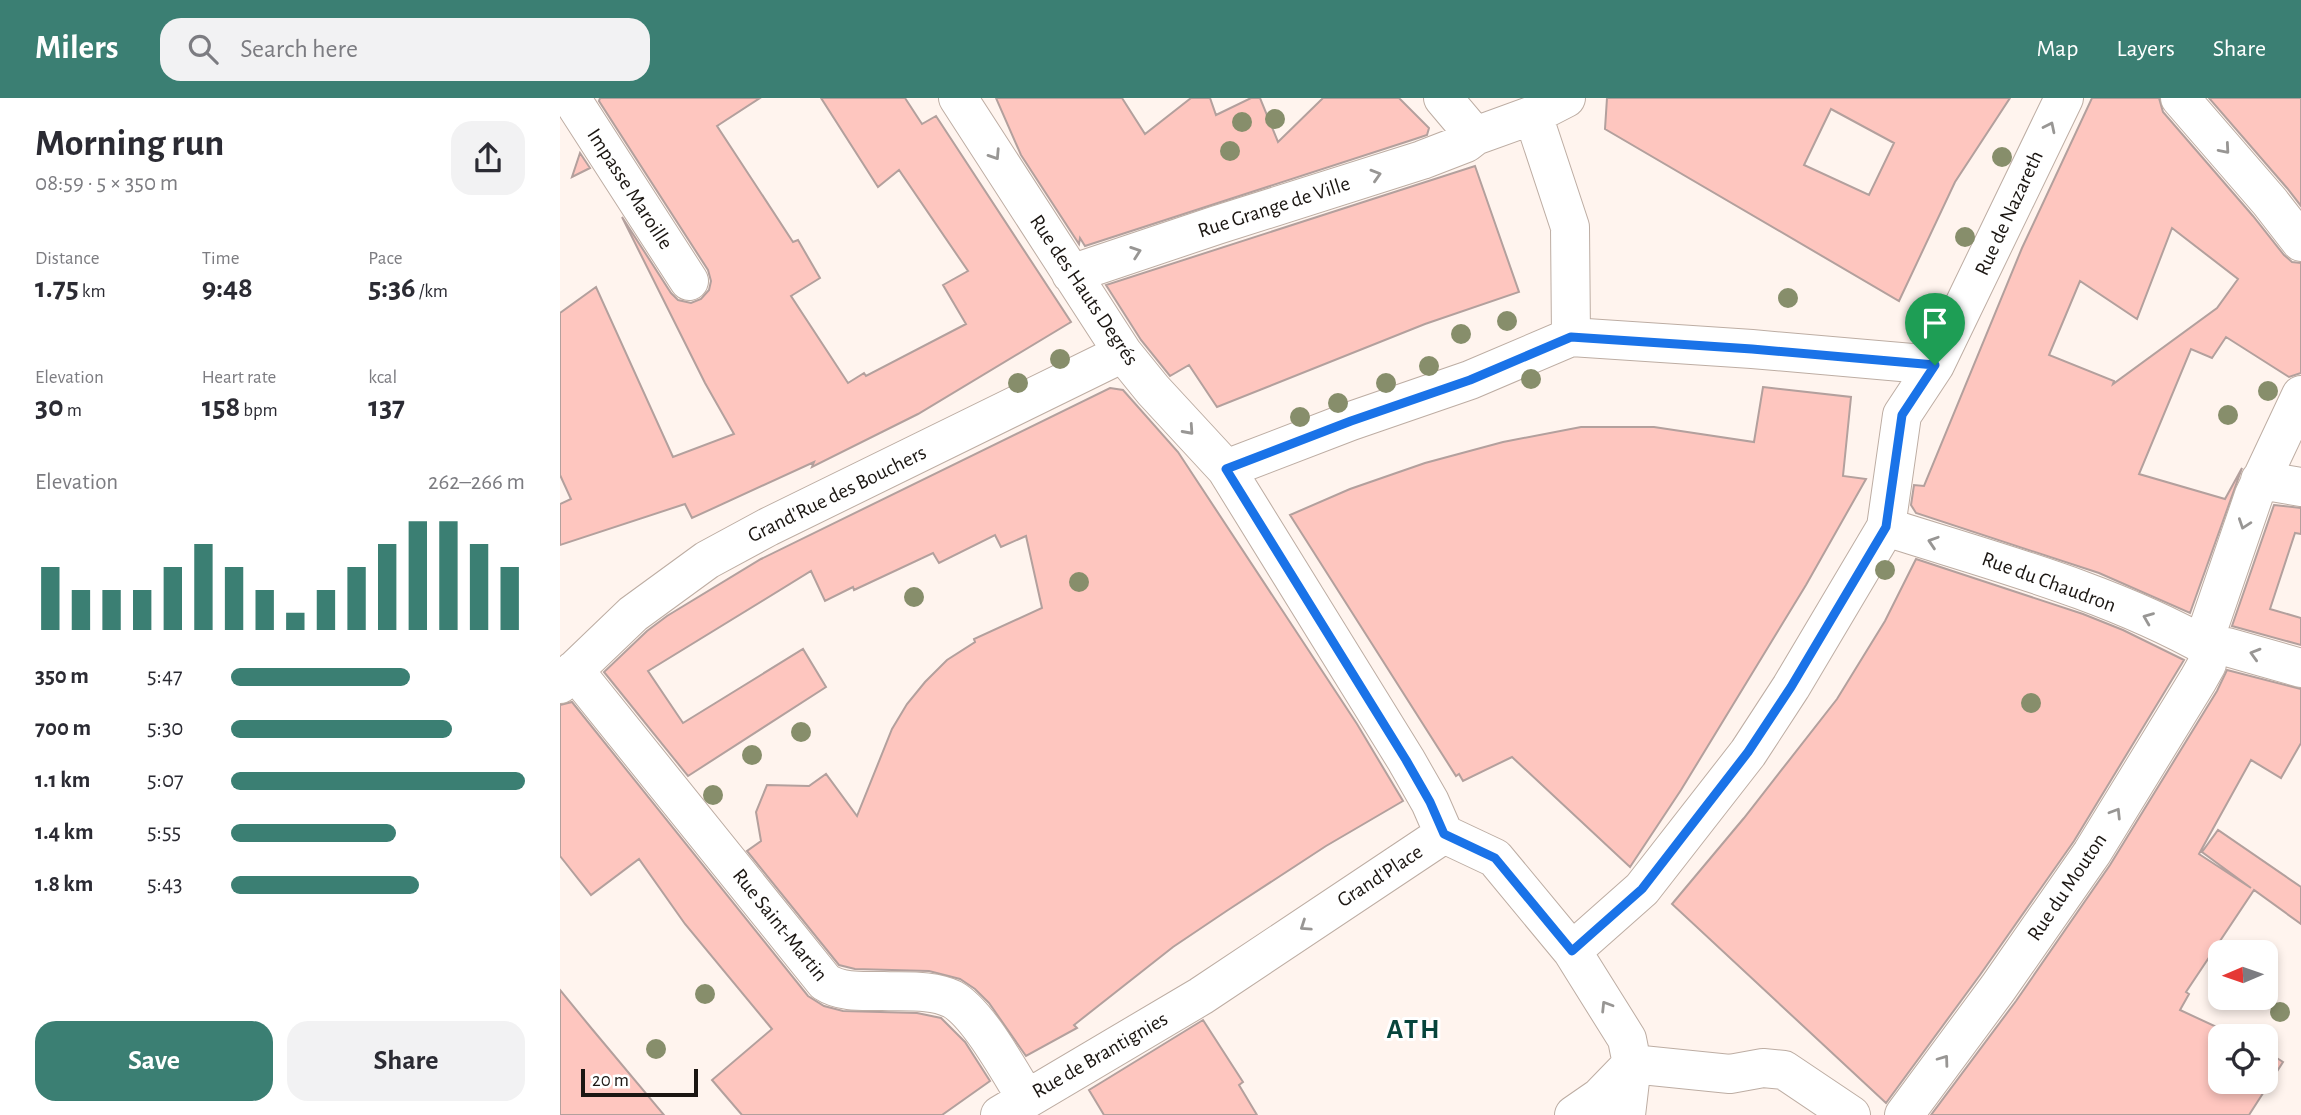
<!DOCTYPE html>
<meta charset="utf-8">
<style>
body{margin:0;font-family:"Alegreya Sans",sans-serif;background:#f2f2f3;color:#2b2b33;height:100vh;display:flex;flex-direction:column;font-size:26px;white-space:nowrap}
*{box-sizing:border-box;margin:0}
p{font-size:23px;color:#7c7c81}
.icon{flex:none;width:38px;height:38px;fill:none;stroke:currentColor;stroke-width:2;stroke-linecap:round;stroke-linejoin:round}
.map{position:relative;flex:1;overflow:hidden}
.side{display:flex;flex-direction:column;background:#fff;width:560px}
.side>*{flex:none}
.needle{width:46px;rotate:268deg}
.buttons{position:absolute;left:1648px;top:842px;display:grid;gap:14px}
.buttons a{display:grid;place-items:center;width:70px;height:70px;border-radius:14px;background:#fff;box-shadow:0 4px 10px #0003;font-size:35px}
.scale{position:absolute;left:21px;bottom:18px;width:117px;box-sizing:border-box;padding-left:7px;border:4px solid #1b1612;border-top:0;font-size:19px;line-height:24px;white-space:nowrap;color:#1b1612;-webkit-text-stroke:5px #fff;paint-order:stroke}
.pin{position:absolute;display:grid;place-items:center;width:60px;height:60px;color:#fff;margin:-72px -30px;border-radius:50% 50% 50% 0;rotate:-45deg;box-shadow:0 0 7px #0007}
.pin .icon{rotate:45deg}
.round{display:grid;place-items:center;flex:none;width:74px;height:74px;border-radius:21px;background:#f2f2f3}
.summary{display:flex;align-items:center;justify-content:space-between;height:119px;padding:0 35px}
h1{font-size:38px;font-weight:700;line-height:52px}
.stats{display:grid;grid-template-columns:repeat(3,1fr);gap:10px;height:119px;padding:7px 35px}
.stats div{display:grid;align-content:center}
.stats b{font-size:30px;font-weight:700}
.stats small{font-size:19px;font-weight:400}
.stats p{font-size:19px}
.chart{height:196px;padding:14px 35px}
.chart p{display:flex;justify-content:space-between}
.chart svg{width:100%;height:126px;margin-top:7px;stroke:#3b7f73;stroke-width:6}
.action{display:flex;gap:14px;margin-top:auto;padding:14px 35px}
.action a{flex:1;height:80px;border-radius:21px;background:#3b7f73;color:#fff;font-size:28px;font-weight:700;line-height:80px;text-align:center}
.action a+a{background:#f2f2f3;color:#2b2b33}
ul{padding:0 35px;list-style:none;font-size:23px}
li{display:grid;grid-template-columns:112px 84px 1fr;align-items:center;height:52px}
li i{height:18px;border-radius:9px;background:#3b7f73}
header{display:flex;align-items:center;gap:42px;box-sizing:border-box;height:98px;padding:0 35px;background:#3b7f73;color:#fff}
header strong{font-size:33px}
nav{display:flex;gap:38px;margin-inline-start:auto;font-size:24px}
.search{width:490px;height:63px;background:#f2f2f3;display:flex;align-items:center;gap:18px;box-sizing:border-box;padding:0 24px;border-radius:21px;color:#7c7c81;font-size:26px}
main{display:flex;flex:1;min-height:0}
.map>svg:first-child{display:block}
.building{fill:#fec6bf;stroke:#b3a09d;stroke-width:2;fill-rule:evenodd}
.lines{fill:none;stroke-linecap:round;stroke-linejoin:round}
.minor-casing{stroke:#bdada3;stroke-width:40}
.minor{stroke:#fff;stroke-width:38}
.tree{fill:#878e6b}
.oneway{stroke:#989694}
.route-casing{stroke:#fff;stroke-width:14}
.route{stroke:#1a73e8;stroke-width:9}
.labels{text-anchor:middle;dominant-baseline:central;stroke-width:6;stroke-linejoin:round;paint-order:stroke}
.street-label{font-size:21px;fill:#1b1612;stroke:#fff}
.district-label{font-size:28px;font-weight:bold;letter-spacing:2px;fill:#06443b;stroke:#fff}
</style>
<header>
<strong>Milers</strong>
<div class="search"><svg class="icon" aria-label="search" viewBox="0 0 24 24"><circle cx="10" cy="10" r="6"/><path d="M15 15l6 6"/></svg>Search here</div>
<nav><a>Map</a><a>Layers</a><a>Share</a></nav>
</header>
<main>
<section class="side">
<div class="summary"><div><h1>Morning run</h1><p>08:59 · 5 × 350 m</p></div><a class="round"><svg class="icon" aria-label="share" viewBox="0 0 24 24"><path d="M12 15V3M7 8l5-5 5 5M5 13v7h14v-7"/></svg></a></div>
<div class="stats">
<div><p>Distance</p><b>1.75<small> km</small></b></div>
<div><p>Time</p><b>9:48</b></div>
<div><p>Pace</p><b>5:36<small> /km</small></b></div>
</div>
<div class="stats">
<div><p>Elevation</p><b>30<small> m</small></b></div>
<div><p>Heart rate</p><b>158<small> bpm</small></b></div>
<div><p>kcal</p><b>137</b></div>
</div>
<div class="chart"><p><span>Elevation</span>262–266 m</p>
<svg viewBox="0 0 160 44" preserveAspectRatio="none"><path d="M5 44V22M15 44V30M25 44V30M35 44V30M45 44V22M55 44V14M65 44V22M75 44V30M85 44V38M95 44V30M105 44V22M115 44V14M125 44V6M135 44V6M145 44V14M155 44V22"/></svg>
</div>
<ul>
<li><b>350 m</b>5:47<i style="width:61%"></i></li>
<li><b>700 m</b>5:30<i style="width:75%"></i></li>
<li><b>1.1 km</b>5:07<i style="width:100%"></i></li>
<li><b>1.4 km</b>5:55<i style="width:56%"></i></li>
<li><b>1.8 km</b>5:43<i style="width:64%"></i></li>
</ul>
<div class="action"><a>Save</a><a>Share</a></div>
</section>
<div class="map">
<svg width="1741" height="1017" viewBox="0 0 1741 1017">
<rect width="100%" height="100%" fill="#fff4ee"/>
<!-- building -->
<path class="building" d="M40,0H200L157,28L233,144L238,142L260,180L231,198L288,285L304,275L306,278L406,226L383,187L408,173L339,72L318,89L261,0H345L362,26L376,18L511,224L358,316L252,369L254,364L132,420L125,406L0,447V406L11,401L0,377V215L36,189L113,359L174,336L145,285L62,119L111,195L118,202L131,205L141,201L149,192L151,183L148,172L39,3Z
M436,0H562L585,36L631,0H650L656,17L691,0H700L718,44L763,0H839L869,30L867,37L855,41L525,148L520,140L519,146L461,57Z
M1047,0H1450L1395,84L1339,203L1045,31ZM1271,11L1334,45L1309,97L1244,67Z
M1532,0H1599L1603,14L1693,118L1724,157L1732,164L1741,165V275L1729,279L1666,239L1652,260L1631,251L1579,376L1665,401L1682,370L1630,515L1539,475L1356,415L1351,407L1354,387L1364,388L1462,150ZM1612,130L1678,181L1657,210L1553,286L1554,283L1489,257L1520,183L1577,221Z
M1649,0H1741V108L1727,90Z
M20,55L30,70L12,79Z
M915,68L959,194L865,226L657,309L629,267L610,278L581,242L546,187Z
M1203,289L1291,299L1283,378L1306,381L1246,487L1121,692L1070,769L952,659L903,683L899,676L896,678L730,417L790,391L865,365L943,344L1021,329H1094L1194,344Z
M550,290L563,292L618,354L797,626L843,703L766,748L668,812L613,849L514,927L517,930L466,958L429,905L415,891L400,881L369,873L295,871L279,867L187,753L201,743L196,714L207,687L249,688L266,676L297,718L332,631L347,606L365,584L387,562L415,544L414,541L482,510L466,438L441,449L435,437L379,465L373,455L294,492L293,489L265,503L251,473L88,573L123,625L243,551L266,589L128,678L44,574L87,533L107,518L201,461Z
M1714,407L1741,410V436L1735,435L1710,511L1741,520V547L1672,528Z
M1356,461L1523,516L1563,532L1624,562L1514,743L1420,877L1326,1005L1112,806L1184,720L1277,601L1325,523Z
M1667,572L1741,591V645L1721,680L1691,662L1639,756L1691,790L1642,754L1658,732L1741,789V826L1694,792L1626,894L1629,896L1620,912L1676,938H1661V984H1706V953L1723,964L1689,1017H1371L1456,903L1550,767L1657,593Z
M12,604L248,898L264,908L283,913L357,915L381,920L405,944L430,983L382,1017H182L152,982L212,931L125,826L79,761L31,797L0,758V607Z
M0,892L32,931L104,1017H0Z
M643,922L683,984L679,987L697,1017H544L529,992Z"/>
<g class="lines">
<!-- minor casing -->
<g class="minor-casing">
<path id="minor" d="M11,0L129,183
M398,0L563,255L593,292L666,371L846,662L870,704L884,736
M883,0L915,38
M1620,0L1710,104L1741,144
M973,17L1010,129L1011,239
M511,176L657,127L862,62L906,45L915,38L973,17L1006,0
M666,371L791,323L910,282L1011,239L1192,251L1375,267
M1700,382L1741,389
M1326,429C1435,464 1548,493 1649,550
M1649,550L1667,549L1741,570
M14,572L265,884C282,895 303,893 323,893C344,894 372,891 392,901C418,915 449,973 466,1000
M0,586L73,516L147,462L208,429L563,255
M884,736L935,760L1012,853L1067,941L1072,966L1066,1017
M1012,853L1082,791L1188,655L1231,589L1326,429L1342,317L1375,267L1504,0
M1072,966L1170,976L1203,970L1224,972L1291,1017
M440,1017L641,898L884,736
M1014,1017L1040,999L1072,966
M1344,1017L1438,890L1532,755L1638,582L1647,566L1648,531L1694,397L1741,297"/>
</g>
<!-- minor -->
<use href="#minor" class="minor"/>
</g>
<!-- trees -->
<g class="tree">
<circle cx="715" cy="21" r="10"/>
<circle cx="682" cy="24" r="10"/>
<circle cx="670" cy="53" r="10"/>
<circle cx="1442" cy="59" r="10"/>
<circle cx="1405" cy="139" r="10"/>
<circle cx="1228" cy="200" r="10"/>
<circle cx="1366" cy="210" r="10"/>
<circle cx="947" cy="223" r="10"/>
<circle cx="901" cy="236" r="10"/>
<circle cx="500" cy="261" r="10"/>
<circle cx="869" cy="268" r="10"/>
<circle cx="971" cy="281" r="10"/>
<circle cx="458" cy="285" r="10"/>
<circle cx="826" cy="285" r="10"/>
<circle cx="1708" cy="293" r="10"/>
<circle cx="778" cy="305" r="10"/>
<circle cx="1668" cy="317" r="10"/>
<circle cx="740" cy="319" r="10"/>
<circle cx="1325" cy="472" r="10"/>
<circle cx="519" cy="484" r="10"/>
<circle cx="354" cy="499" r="10"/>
<circle cx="1471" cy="605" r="10"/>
<circle cx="241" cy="634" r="10"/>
<circle cx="192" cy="657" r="10"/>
<circle cx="153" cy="697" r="10"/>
<circle cx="145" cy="896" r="10"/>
<circle cx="1720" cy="914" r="10"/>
<circle cx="96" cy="951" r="10"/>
</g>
<!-- one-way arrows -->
<defs><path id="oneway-chevron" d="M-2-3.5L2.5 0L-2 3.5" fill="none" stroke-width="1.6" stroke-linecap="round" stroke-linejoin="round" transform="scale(1.75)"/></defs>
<g class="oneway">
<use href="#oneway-chevron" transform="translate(1490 29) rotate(-64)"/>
<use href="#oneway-chevron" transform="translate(1665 51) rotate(49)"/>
<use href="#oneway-chevron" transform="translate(435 57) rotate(57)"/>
<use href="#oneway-chevron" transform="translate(816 77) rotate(-17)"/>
<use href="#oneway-chevron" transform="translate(576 154) rotate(-19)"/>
<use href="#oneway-chevron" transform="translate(629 332) rotate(48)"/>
<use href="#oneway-chevron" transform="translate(1684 426) rotate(109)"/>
<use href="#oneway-chevron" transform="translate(1373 444) rotate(-162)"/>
<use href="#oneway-chevron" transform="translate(1588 520) rotate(-158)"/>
<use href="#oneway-chevron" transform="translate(1695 556) rotate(-164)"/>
<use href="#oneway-chevron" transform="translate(1556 715) rotate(-58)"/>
<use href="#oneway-chevron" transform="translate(745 828) rotate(146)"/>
<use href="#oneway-chevron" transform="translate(1046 908) rotate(-122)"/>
<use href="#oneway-chevron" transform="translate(1384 962) rotate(-54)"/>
</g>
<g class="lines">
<!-- route casing -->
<g class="route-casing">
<path id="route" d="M1011,239L1192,251L1375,267L1342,317L1326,429L1231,589L1188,654L1082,791L1012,853L935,760L884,736L870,704L846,662L666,371L791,323L910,282Z"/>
</g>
<!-- route -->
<use href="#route" class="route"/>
</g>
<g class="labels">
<!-- street labels -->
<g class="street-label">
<text transform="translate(70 91) rotate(57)">Impasse Maroille</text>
<text transform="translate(714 109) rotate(-18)">Rue Grange de Ville</text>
<text transform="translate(1449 115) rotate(-65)">Rue de Nazareth</text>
<text transform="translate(524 192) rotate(56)">Rue des Hauts Degrés</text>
<text transform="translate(277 396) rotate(-26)">Grand'Rue des Bouchers</text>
<text transform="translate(1489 484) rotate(20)">Rue du Chaudron</text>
<text transform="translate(820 778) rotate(-33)">Grand'Place</text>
<text transform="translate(1507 789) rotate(-56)">Rue du Mouton</text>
<text transform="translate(220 827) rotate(51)">Rue Saint-Martin</text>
<text transform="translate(540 957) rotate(-30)">Rue de Brantignies</text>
</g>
<!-- district labels -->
<g class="district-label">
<text x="854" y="932">ATH</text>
</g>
</g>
</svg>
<div class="buttons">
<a><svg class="needle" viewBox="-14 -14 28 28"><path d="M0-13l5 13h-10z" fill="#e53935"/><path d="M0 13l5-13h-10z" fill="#7c7c81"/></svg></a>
<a><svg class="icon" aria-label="locate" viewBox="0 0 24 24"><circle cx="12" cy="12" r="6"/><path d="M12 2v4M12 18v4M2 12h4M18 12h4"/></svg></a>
</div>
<div class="scale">20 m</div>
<div class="pin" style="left:1375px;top:267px;background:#1e9e55"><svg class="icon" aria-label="arrive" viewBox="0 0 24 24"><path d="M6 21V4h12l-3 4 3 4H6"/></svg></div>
</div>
</main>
